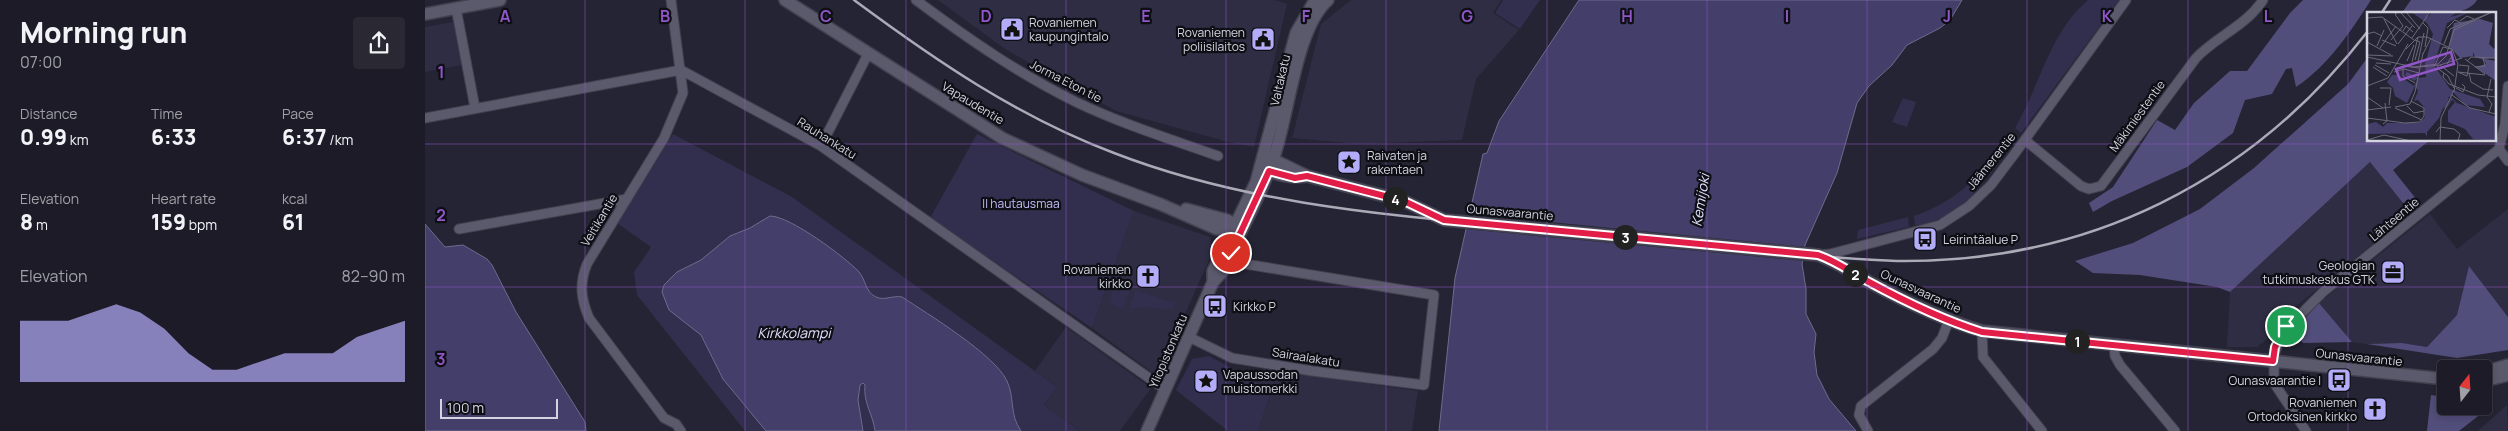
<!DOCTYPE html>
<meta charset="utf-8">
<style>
body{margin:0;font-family:Manrope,sans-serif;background:#292833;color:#f1f3f6;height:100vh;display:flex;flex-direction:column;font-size:19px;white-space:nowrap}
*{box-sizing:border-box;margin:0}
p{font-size:16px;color:#a0a1a7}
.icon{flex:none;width:28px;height:28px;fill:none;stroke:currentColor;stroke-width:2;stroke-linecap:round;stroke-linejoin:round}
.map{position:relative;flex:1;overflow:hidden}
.side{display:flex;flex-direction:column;background:#1c1b27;width:425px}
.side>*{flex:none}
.needle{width:32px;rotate:17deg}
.fabs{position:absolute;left:2012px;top:360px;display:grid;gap:10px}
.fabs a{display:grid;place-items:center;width:55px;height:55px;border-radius:5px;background:#1c1b27;box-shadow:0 2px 8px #0003,0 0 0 1px #3a3944;font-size:25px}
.scale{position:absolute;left:15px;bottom:12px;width:118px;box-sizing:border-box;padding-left:5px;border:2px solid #d4d4e0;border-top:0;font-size:14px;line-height:18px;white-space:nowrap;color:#d4d4e0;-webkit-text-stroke:4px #0e0e15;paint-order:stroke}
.pin{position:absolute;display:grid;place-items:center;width:42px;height:42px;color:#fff;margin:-21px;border:2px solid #fff;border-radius:50%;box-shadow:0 1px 5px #0007}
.km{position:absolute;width:25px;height:25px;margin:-12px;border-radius:50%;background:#222;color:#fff;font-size:14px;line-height:25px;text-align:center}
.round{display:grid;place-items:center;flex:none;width:52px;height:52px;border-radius:5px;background:#292833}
.summary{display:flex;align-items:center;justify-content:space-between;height:85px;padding:0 20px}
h1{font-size:28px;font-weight:800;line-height:38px}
.figures{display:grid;grid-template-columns:repeat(3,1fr);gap:8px;height:85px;padding:5px 20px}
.figures div{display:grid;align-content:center}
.figures b{font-size:21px;font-weight:800}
.figures small{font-size:14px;font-weight:400}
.figures p{font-size:14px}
.chart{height:140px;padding:10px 20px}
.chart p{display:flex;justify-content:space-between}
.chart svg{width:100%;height:90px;margin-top:5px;fill:#b3adf9;opacity:.7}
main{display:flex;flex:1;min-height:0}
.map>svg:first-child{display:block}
.built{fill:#2e2d43}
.green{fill:#312f4d}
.forest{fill:#524e7b}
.water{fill:#433e6a;stroke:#6e6b8d}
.pier{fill:#252434}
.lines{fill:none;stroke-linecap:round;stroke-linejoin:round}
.minor-casing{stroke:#41414f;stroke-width:11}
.tertiary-casing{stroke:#41414f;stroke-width:14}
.minor{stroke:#5b5a6d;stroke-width:9}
.tertiary{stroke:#5b5a6d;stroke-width:11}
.rail{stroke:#abaab7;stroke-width:2.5}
.route-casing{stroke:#fff;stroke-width:10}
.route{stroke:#e11d48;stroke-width:6}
.grid{fill:none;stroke:#9156c7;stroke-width:1;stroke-opacity:0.55}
.labels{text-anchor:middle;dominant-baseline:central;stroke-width:4.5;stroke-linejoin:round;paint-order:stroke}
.poi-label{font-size:12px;fill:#d4d4e0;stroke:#0e0e15;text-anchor:start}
.street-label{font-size:12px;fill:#d4d4e0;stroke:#0e0e15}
.park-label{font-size:12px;fill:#c1bdf9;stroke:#0e0e15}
.water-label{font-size:14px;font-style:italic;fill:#e2e1ff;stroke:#0e0e15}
.inset-road{fill:none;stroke:#6b6a79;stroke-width:1}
.view{fill:#9156c7;fill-opacity:0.15;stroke:#9156c7;stroke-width:2.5}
.inset-edge{fill:none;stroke:#d4d4e0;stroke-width:2.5}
.grid-label{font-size:16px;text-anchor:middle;font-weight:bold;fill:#9156c7;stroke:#0e0e15;stroke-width:4.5;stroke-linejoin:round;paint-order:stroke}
</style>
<main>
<section class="side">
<div class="summary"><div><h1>Morning run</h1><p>07:00</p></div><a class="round"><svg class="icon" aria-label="share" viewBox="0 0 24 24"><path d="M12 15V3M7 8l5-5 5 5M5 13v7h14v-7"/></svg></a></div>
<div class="figures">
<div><p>Distance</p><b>0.99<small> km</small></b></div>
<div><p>Time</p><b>6:33</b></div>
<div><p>Pace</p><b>6:37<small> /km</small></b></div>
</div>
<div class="figures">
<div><p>Elevation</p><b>8<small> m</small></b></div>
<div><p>Heart rate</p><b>159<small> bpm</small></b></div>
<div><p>kcal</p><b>61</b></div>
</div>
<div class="chart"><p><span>Elevation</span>82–90 m</p>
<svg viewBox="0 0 160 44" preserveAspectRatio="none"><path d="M0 44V14L10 14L20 14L30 10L40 6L50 10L60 18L70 30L80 38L90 38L100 34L110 30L120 30L130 30L140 22L150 18L160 14V44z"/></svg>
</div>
</section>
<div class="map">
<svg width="2083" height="431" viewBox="0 0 2083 431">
<rect width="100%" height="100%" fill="#252434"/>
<!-- built -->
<path class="built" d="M513,0H850L862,4L829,147L807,143L691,111L580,49Z
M926,0H1076L1068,13L1094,30L1051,79L1037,140L934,144L867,138L896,24Z
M28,22L37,65L0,72V27Z
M1945,162L1986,213L1854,320L1842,339L1832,347H1802L1805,292Z
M2083,209V317L2044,266L2032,315L2002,347L1977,343L1942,344L1927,342L1894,303L2005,214L2032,249Z
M709,211L785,237L788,251L735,370L728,373L667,328Z
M641,327L726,388L695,431H655L619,405L632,387L610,371Z
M839,369L993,391L987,431H833L846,393L834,383Z
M2082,405L2083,431H2053Z"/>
<!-- green -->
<path class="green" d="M1078,0H1115L1095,29L1070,13Z
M1663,0H1694L1596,133L1590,128C1615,86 1624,33 1663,0Z
M1478,98L1491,102L1482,127L1467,122Z
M248,134L367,197L632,387L619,405L655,431H320L212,295L209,272L226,247L192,223Z
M552,134L709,211L667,328L505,218Z
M1567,161L1570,165L1566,174H1558L1545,188L1549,191C1545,208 1506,225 1490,225L1489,216C1522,205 1543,187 1567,161Z
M1483,217L1484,227L1432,239L1433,230Z
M688,285L705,289L699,309L688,305L685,301Z
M710,290L748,303L751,301L748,310L721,307L704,309Z
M784,356L834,383L846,393L833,431H803L751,390L767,359Z"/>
<!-- forest -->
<path class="forest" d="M1878,0H1946C1926,31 1903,66 1871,87L1867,68L1861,69L1847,94L1820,100L1808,133L1762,167L1687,201L1668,212L1664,203L1688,187L1732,120L1750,130L1769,103L1805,71H1822L1865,13Z
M1986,0H2052C2041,19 1996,14 1976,14Z
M1943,57V140H2005L1968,170L1996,205L1986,213L1945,162L1805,292L1792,287L1715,275L1668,273L1650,261L1708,243L1775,209L1829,168L1923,84Z
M2044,266L2083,317V350L2032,358L1942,344L1977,343L2002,347L2032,315Z
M1894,303L1927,342L1878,343L1868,331Z
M2006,395L2021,397V406H2059V401L2065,402L2066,406L2034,431H2002Z"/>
<!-- water -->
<path class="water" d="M1154,0H1537L1525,20L1515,28L1482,45L1467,65L1444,86L1432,103L1412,173L1380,245L1377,264L1381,289V314L1391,334L1389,352L1392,375L1404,399L1431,431H1014L1030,278L1058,154L1062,153L1074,121Z
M345,216C365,216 420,257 434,272C441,280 440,292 451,297C460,301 468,295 477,297C503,314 570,355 582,381C590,398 584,414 596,431H450C448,414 438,403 440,385L438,383L435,385L433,400L438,431H341L298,379L276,335L244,310L237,292L239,285L252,272L276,260L305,236L325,228Z
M0,224L20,247L38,245L62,259L67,265L91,312L160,422L161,431H0Z"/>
<!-- pier -->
<path class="pier" d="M1042,214L1382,247L1380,261L1039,229Z"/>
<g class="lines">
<!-- minor casing -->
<g class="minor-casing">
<path id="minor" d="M246,0L258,93L239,138L162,264C154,284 156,299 164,318L239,418L251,424L256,431
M491,0C542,38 594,74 651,102C697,124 745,139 793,156
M31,8L50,108
M0,118L256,70L396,146L741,390
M1600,140L1656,186L1664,189L1676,186L1771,58C1792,36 1821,26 1838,0
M396,146L443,54
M2074,149L2083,161
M34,229L202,199
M1393,255L1405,254L1515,225L1544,206L1566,185L1591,152L1701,0
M1557,331L1558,357L1617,431
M764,337L807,358L887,371L999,385L1009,295L802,261
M1689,345L1690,356L1695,365L1750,431
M1443,431L1434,415L1436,406L1508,349L1517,338L1524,320
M1881,431L1849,383V355L1857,333L1898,292L2074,149L2080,124L2083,86"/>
</g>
<!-- tertiary casing -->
<g class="tertiary-casing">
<path id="tertiary" d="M360,0L577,138L657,175L735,204L792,229H817
M0,14L75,0
M837,162L849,160L882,176L979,201L1019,220L1393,255C1411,261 1427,273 1444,282C1479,301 1518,320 1557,331L2021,379
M840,165C848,177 868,178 882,176
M761,209L802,220L816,229
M788,282L798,271C813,233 835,199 848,160C864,117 870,29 903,0
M2059,372L2083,365
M2059,381L2083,375
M722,431L788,282V271L831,182L871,33L890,0"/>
</g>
<!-- minor -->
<use href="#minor" class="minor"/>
<!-- tertiary -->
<use href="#tertiary" class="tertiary"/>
<!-- rail -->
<path class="rail" d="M429,0C510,60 593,117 689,153C831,208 981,216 1132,231C1245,241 1358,256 1472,261C1663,263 1826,182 1943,31
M1956,14L1965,0"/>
</g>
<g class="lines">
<!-- route casing -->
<g class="route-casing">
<path id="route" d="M806,253L844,171L870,178L882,176L979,201L1019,220L1393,255C1411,261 1427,273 1444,282C1479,301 1518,320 1557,332L1848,361L1850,347L1861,326"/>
</g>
<!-- route -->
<use href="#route" class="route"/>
</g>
<!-- grid -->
<path class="grid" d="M160,0V431M320,0V431M481,0V431M641,0V431M801,0V431M961,0V431M1122,0V431M1282,0V431M1442,0V431M1602,0V431M1763,0V431M1923,0V431M0,144H2083M0,287H2083"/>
<!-- icons -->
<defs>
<g id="civic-square" transform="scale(1.25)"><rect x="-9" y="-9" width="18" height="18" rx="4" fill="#b3adf9" stroke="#0e0e15"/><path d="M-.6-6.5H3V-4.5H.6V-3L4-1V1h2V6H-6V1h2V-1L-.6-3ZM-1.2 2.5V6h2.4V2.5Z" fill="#111"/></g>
<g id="sight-square" transform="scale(1.25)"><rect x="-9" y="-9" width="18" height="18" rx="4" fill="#b3adf9" stroke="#0e0e15"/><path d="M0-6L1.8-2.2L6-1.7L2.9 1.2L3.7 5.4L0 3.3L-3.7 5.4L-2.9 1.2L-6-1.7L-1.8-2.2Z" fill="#111"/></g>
<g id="bus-square" transform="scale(1.25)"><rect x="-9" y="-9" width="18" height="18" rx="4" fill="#b3adf9" stroke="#0e0e15"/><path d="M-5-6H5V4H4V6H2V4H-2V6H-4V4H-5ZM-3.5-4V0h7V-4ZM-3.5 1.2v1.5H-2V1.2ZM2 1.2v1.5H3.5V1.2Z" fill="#111"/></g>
<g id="office-square" transform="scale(1.25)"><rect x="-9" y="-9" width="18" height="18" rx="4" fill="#b3adf9" stroke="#0e0e15"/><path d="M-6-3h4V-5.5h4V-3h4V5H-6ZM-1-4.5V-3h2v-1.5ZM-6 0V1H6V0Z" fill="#111"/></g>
<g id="church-square" transform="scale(1.25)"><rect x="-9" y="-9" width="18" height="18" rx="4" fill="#b3adf9" stroke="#0e0e15"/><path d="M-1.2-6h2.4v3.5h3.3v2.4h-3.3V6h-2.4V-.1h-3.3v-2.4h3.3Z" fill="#111"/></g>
</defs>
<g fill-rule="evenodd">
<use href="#civic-square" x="587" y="29"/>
<use href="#civic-square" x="838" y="39"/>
<use href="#sight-square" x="924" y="162"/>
<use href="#bus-square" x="1500" y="239"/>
<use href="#office-square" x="1968" y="272"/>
<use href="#church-square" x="723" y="276"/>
<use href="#bus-square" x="790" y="306"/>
<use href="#bus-square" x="1914" y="380"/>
<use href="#sight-square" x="781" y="381"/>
<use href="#church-square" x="1950" y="409"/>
</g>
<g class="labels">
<!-- poi labels -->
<g class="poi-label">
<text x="604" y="22">Rovaniemen<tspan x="604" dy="14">kaupungintalo</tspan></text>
<text x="820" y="32" text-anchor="end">Rovaniemen<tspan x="820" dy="14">poliisilaitos</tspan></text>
<text x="942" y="155">Raivaten ja<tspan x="942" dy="14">rakentaen</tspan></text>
<text x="1518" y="239">Leirintäalue P</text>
<text x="1950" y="265" text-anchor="end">Geologian<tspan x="1950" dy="14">tutkimuskeskus GTK</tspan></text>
<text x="706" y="269" text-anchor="end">Rovaniemen<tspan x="706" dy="14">kirkko</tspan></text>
<text x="808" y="306">Kirkko P</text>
<text x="798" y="374">Vapaussodan<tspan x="798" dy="14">muistomerkki</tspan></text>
<text x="1896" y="380" text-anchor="end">Ounasvaarantie I</text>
<text x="1932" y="402" text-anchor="end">Rovaniemen<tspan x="1932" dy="14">Ortodoksinen kirkko</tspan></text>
</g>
<!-- street labels -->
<g class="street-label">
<text transform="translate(855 80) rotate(-77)">Valtakatu</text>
<text transform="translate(641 81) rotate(27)">Jorma Eton tie</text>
<text transform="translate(548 103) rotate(31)">Vapaudentie</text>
<text transform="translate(1712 116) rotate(-54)">Mäkimiestentie</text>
<text transform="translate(402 138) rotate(32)">Rauhankatu</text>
<text transform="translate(1566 161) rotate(-51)">Jäämerentie</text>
<text transform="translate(1085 212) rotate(5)">Ounasvaarantie</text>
<text transform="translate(1969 219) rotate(-40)">Lähteentie</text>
<text transform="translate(174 220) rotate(-59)">Veitikantie</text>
<text transform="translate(1496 291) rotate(25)">Ounasvaarantie</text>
<text transform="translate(743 351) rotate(-67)">Yliopistonkatu</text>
<text transform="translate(881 357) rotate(9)">Sairaalakatu</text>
<text transform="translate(1934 357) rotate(6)">Ounasvaarantie</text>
</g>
<!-- park labels -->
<g class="park-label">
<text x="596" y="203">II hautausmaa</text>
</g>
<!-- water labels -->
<g class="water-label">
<text transform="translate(1275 200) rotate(-81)">Kemijoki</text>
<text x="369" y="332">Kirkkolampi</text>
</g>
</g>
<!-- overview -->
<g transform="translate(1942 12)">
<rect width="129" height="129" fill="#252434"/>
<path d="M113,7L126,11L122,32L127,37L129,34V46L118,47L129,49V69L109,55L119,52L117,48L108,45L106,40V44L93,46L82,34L87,11Z" fill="#524e7b"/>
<path d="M44,0H61V5L65,0H91L83,5L102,0L80,11L67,53L83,77L113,87L118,95L98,93L86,80L84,85L90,91L129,105V129L106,127L98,117L81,110V99L88,90L85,88L77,100L84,86L82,84L80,94L76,97L79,89L72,106L60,120V125L58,121L0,122V112L9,110L16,115L20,111H53L58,105L57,95L51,88L47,89L51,79L48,74L40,91L28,84L26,76L20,70L25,63H31L47,74L51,66L47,69L38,63L40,60L51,66L59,65L58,52L66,22L60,11Z" fill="#433e6a"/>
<path class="inset-road" d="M33,0L48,16M39,0L53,17M15,5L47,28M0,6L15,5M17,7L30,32M93,9L100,4L107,7M56,11L61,16L58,35M80,16L88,8L94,11M36,19L39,14L46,20M0,22L7,20L15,24M45,26L63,0M15,28L29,34M24,28L36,14L28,2L31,0M0,30L24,43M31,32L45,14M77,32L83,17L123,1M10,34L17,18M76,35L84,37L85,44L80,52M13,36L29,14M39,37L51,25H60L85,37L91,52L87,80M56,42L64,26M0,43L26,44M0,45L47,55L71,52L79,44L87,18L125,0M98,47L118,62M48,48L53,30L48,28M40,49L47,33M100,49L104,45L129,46M45,50L51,25M51,50L57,21M9,51L24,52M8,53L22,61M68,53L76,35M72,53L70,56L81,64L87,76M73,53L87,64M6,55L20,64M36,55V64L48,71M52,55L73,53L95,46M108,55L118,54L116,46M28,58L36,54L52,56M27,60L37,57L52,61M91,60L100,64L102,54L92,53M91,60L118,63M77,61L76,65L82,72L111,83L129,85M102,61L104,70L116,77L126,78M0,74L21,66L41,32M13,76H24L22,93M89,76L96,80L98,75L95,72M85,83L103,96L129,102M0,85L16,96M40,94L47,101L57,99M28,95L43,92L48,80L56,41M28,96L55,108M0,98L24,95M122,100L125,92L120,85L124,67M0,106L38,111L53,110L57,104V96L44,89M16,112L20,109L18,91M69,120L73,115L87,117L93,122L91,129M0,128L17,123L44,129M73,129L74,106L87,78"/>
<path class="view" d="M84,40L87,52L33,68L29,57Z"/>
<rect width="129" height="129" class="inset-edge"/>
</g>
<g class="grid-label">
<text x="80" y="22">A</text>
<text x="240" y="22">B</text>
<text x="401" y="22">C</text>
<text x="561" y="22">D</text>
<text x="721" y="22">E</text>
<text x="881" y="22">F</text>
<text x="1042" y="22">G</text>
<text x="1202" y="22">H</text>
<text x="1362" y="22">I</text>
<text x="1522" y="22">J</text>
<text x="1682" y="22">K</text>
<text x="1843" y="22">L</text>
<text x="16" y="78">1</text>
<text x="16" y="221">2</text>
<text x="16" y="365">3</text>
</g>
</svg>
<div class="fabs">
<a><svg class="needle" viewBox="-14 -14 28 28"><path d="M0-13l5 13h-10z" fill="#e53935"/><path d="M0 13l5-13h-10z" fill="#a0a1a7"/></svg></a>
</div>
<div class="scale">100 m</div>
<div class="pin" style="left:1861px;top:326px;background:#1e9e55"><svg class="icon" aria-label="arrive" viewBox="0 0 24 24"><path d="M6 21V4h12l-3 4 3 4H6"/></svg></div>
<div class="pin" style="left:806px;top:253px;background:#d93025"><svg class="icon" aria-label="check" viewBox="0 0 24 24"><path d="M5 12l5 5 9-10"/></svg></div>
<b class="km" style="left:1652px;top:341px">1</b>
<b class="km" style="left:1430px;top:274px">2</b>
<b class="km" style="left:1200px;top:237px">3</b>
<b class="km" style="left:970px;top:199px">4</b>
</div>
</main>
